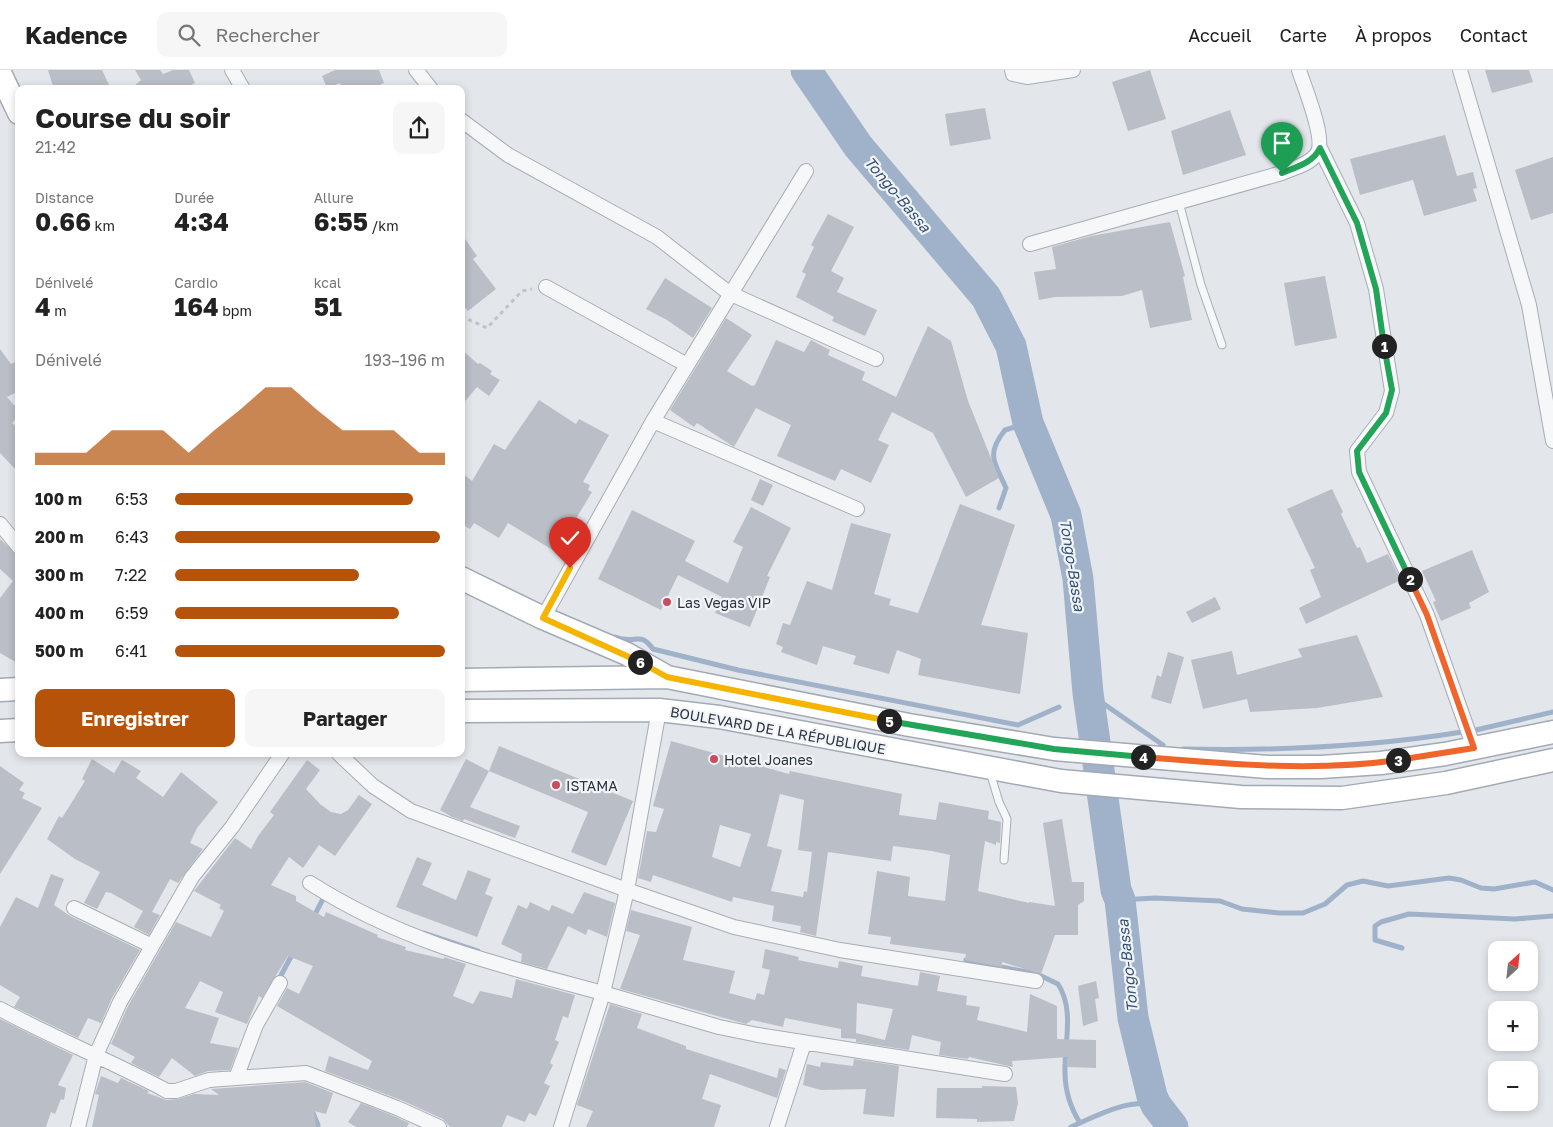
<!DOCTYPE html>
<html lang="fr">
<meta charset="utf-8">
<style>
body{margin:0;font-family:"Golos Text",sans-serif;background:#f6f6f6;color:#222;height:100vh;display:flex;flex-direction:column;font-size:19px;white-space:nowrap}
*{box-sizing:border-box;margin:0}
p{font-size:16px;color:#767676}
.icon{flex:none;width:28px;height:28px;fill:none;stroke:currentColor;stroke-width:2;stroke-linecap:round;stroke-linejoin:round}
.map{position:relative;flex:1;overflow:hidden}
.side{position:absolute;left:15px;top:15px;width:450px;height:672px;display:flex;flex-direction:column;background:#fff;border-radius:10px;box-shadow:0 2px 8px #0003}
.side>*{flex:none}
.needle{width:32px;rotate:27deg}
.tools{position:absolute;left:1488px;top:871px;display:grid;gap:10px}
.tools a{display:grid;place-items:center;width:50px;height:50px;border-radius:10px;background:#fff;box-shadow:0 2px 8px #0003;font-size:25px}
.pin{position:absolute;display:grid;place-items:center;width:42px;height:42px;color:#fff;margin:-51px -21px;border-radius:50% 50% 50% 0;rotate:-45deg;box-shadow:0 0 5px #0007}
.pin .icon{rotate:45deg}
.km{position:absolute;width:25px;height:25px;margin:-12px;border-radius:50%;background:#222;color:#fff;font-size:14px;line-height:25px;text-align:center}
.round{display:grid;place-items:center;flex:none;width:52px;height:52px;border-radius:10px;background:#f6f6f6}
.overview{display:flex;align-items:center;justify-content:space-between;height:85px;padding:0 20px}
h1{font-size:28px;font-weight:700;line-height:38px}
.stats{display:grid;grid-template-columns:repeat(3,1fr);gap:8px;height:85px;padding:5px 20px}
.stats div{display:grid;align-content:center}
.stats b{font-size:25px;font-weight:700}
.stats small{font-size:14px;font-weight:400}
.stats p{font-size:14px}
.chart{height:140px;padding:10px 20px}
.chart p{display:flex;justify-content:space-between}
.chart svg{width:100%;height:90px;margin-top:5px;fill:#b45309;opacity:.7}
.button{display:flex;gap:10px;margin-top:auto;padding:10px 20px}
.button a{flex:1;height:58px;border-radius:10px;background:#b45309;color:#fff;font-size:20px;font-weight:700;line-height:58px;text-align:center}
.button a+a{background:#f6f6f6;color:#222}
ul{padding:0 20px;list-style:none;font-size:16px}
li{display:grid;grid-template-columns:80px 60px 1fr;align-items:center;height:38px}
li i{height:12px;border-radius:6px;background:#b45309}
header{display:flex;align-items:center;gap:30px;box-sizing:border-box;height:70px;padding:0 25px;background:#fff;border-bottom:1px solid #e0e0e0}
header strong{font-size:24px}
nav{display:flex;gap:28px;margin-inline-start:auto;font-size:18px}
.search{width:350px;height:45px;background:#f6f6f6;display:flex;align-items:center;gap:12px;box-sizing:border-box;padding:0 18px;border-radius:10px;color:#767676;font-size:19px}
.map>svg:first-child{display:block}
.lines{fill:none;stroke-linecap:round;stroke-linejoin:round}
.stream{stroke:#9fb2c9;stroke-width:5}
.river{stroke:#9fb2c9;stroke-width:31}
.building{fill:#babfc7;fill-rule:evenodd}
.lane-casing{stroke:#a8adb5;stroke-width:9}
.street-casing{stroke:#a8adb5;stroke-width:16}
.primary-casing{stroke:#a2aab6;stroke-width:25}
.path{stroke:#c0c4c9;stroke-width:3;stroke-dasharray:4 4;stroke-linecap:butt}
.lane{stroke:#f5f7f9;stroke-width:7}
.street{stroke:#f5f7f9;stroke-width:14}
.primary{stroke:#fff;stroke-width:22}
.split-1-casing{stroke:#fff;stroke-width:10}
.split-2-casing{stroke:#fff;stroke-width:10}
.split-3-casing{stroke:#fff;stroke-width:10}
.split-4-casing{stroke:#fff;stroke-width:10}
.split-5-casing{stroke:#fff;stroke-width:10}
.split-6-casing{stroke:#fff;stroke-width:10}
.split-7-casing{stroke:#fff;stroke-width:10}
.split-1{stroke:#22a559;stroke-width:6}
.split-2{stroke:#22a559;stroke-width:6}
.split-3{stroke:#f0652b;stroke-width:6}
.split-4{stroke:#f0652b;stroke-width:6}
.split-5{stroke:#22a559;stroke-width:6}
.split-6{stroke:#f5b400;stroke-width:6}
.split-7{stroke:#f5b400;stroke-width:6}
.poi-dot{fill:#cb4c5c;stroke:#f2f5f8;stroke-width:2}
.labels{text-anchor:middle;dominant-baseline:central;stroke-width:4.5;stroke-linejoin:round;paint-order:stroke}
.poi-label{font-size:14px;fill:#2b3342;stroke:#f2f5f8;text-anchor:start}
.street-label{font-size:14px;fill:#2b3342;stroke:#f2f5f8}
.water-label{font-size:15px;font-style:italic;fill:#365175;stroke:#f2f5f8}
</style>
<header>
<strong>Kadence</strong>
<div class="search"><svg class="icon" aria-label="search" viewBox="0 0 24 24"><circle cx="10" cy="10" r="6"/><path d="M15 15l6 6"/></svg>Rechercher</div>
<nav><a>Accueil</a><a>Carte</a><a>À propos</a><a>Contact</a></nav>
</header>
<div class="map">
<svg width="1553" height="1057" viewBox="0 0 1553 1057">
<rect width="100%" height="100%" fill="#e3e6eb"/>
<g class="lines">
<!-- stream -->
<path class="stream" d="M999,438L1006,418C995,393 985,385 1005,360L1028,353
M19,450V454
M615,567C636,575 639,560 653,579L738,600L1018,655L1059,637
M1088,623L1163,675
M1476,660L1553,642
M1183,679C1277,681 1369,677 1462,662
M1120,830L1155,828L1220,831L1242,839L1279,843H1303L1325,834L1347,815L1363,811L1388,816L1449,808L1461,810L1481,818L1494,819L1535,812L1553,820
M313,848L323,829
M424,863L478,881
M1402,878L1375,870V856L1381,852L1409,844L1515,849L1553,846
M966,890L1037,904L1058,914C1075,940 1064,974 1065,1002C1065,1021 1070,1037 1080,1053
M278,911L294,881
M313,1043L318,1055
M1071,1057C1096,1046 1128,1028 1156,1035"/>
<!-- river -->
<path class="river" d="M806,0L858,76L986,227L1011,276L1028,353L1066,445L1078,509L1088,623L1116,820L1120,830L1133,948L1152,1026L1156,1035L1173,1057"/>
</g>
<!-- building -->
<path class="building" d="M48,0H102L111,19H54Z
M135,0H160L163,4L173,0H189L195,13L191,15L193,19H131L141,10Z
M335,0H379L384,13L371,19H342L340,13L327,18L322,6Z
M1150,0L1166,49L1128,61L1112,12Z
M1485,0H1529L1533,12L1492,23Z
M985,38L991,69L950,76L945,44Z
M1230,40L1246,85L1183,105L1171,61Z
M1445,65L1457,106L1473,102L1477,118L1473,119L1477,131L1424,146L1413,110L1360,125L1350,89Z
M1553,87V143L1531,150L1515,100Z
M828,144L854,157L831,201L844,208L837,222L877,240L865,266L832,251L834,247L796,227L806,204L802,202L814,177L811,175Z
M1170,152L1185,206L1183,207L1192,250L1150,258L1142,220L1122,226L1055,227L1039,230L1034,202L1056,199L1052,177L1091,166Z
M461,163L477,186L473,189L496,219L468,241L461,233Z
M1325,206L1337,268L1295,276L1284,213Z
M665,208L712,238L693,268L667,250L646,239Z
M726,248L752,265L727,301L752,316L755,315L776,270L804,282L811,270L830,280L828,285L865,302L862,310L896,327L928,256L951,271L968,331L999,408L966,427L933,363L892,342L878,370L889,375L871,413L841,399L835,411L777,386L791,355L756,338L734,377L697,353L694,357L670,340Z
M0,279L11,294L19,290V321L7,327L19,341V345L12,353L19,359V403L0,383Z
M461,279L478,294L480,293L492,301L490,304L500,310L489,326L477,317L461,336Z
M539,330L576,354L579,349L609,365L583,412L590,415L588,420L592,422L556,482L508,453L499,468L474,453L470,459L461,454V402L472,411L494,374L505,380Z
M760,409L773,415L763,436L751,430Z
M1332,419L1343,442L1341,444L1357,478L1360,477L1367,493L1388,484L1401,510L1306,554L1299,538L1321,527L1310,500L1315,498L1287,439Z
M960,434L1015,455L981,555L1028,563L1020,624L918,605L921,589L897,580L889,604L853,594L856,586L823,576L817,595L781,582L783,577L776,574L783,553L790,555L807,511L832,520L851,453L891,464L874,524L891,529L889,535L918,543Z
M751,437L791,458L767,506L770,507L750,557L715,543L722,527L678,505L661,540L598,509L632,440L695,471L685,491L728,513L743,477L733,472Z
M0,469L19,486V594L0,583V528L13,511L0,499Z
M1472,480L1489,522L1469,533L1471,538L1441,551L1433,532L1436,531L1422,501Z
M1215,527L1221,539L1192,553L1186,542Z
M1357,565L1383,627L1317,638L1250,642L1247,629L1203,639L1191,590L1232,581L1237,605L1302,587L1298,579Z
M1168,582L1184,587L1171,634L1151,628L1157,605L1161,607Z
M671,671L789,704L790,701L902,724L899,745L936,750L939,732L989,741L988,749L1001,752L1000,773L996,772V775L985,771L978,821L1029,833V832L1055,836L1043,753L1062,749L1072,812H1084V831L1078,835V865H1055L1041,904L1002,892V897L965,890L966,884L890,874L891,867L868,864L877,801L910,807L908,826L945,831L950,785L932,781L893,776L891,791L828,782L816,866L800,862L801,856L772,851L774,836L733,827L732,832L653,805L651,812L638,808L647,761L656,762L664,739L653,736ZM780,724L804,730L798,780L812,782L807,822L804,821L803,827L771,821L782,780L767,776ZM720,755L751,764L740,797L712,787Z
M499,676L633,731L606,796L571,782L588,742L489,701Z
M92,689L114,703L122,690L141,701L136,708L163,727L181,702L218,732L197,758L190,773L203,779L178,813L170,809L152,842L160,845L149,865L134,857L143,841L111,823L106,822L97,839L84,833L100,802L75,789L47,769L59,746L62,748L85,711L82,709Z
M466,689L489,701L470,737L520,756L515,768L464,749L463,751L452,747L440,740Z
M307,690L320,700L306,719L320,734L331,742L341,744L348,740L359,725L372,734L335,786L319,775L303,798L289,787L271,815L296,826V831L324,847L326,842L378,865L377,867L406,877L405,880L444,889V887L466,894L453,926L473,934L480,921L512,928L516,909L575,925L568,948L563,946L555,970L559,972L550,993L553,995L544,1013L550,1016L536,1046L529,1043L525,1052L507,1045L502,1057H450L443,1049L401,1030L325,1001L329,986L368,1000L372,991L277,936L287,918L299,924L313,896L288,886L262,928L259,926L247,954L215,942L223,922L200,911L185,938L219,948L210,973L238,978L230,1000L208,1001L195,1006L172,988L159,1007L131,993L135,987L111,974L128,936L176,852L211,867L224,841L219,838L221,835L194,821L235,768L251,779L258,766L274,745L270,742Z
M0,696L24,713L19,720L25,723L22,728L42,738L0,804Z
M417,787L432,793L422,815L456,830L468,800L491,809L485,824L493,827L477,867L396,837Z
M51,804L64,809L54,835L70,846L140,880L112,928L101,953L88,948L78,968L14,937L20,927L0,915V857L16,827L38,838Z
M584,822L615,833L607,867L588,859L586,865L568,856L547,899L521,892L522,884L501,874L518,835L527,839L530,832L549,841L552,835L573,844Z
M631,840L692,857L683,890L735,901L729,923L755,930L757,923L764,925L770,900L762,898L765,879L799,887L798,890L838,898L839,891L863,896L861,906L918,916L920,902L940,906L937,921L967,926L966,935L980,937L977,950L1027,962L1030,924L1057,936V969L1096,970V998L1067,997L1068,987L1012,991L1013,997L969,987L968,989L939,985L941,972L912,965L909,980L856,972V969L841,968V959L785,948L783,957L752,950L746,954L620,919L640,865L626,861ZM857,933L893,939L885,970L856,963Z
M1096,911L1099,928L1095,929L1098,951L1083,956L1078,916Z
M610,934L642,944L637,958L686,976V979L777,1008L779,998L786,1000L777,1028L710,1004L702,1029L721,1035L714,1057H586L593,1041L577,1035Z
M0,949L73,985L58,1015L66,1018L64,1030L61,1029L55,1044L51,1042L46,1057H0Z
M854,989L899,996L894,1047L863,1044L866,1019L821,1020L803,1015L807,994L820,997L821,992L853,996Z
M101,1006L118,1013L121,1008L149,1021L147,1023L167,1030L178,1029L194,1024L219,1025L211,1019L305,1012L333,1023L326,1044L314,1041L316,1057H92L99,1025L95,1024Z
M982,1016L1016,1017L1018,1033L1014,1051L977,1052V1049L936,1048L937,1018H982Z
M361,1033L394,1046L409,1053L407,1057H356L348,1052Z"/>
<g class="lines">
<!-- lane casing -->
<g class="lane-casing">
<path id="lane" d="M1179,132L1201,215L1222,275
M990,702L999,732L1007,749L1004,790"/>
</g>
<!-- street casing -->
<g class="street-casing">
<path id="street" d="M232,0L243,19
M416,0L431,19
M1012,0L1013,4L1027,7L1073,0
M1460,0L1529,235L1553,371
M461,50L508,85L657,167L729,223L876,289
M1320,78L1357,153L1376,219L1392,321L1386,343L1357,381L1359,402L1427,545L1474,678
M1030,174L1282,103C1293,98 1308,95 1316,85C1328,72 1304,17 1299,0
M546,217L687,295
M653,351L857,439
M0,454L19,477
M543,548L653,351L806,101
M339,684L373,716L411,741L627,820L734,857L840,880L1036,911
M310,813C404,873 496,894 603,923L627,820L659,640
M74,838L152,876
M0,939C55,969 112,991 167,1021H176L209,1010L236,1008L256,955L280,913
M236,1008L306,1003L397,1038L439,1057
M78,1057L96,985L120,932L192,807L232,757L282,684
M561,1057L603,923L719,957L758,965L1005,1004
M777,1057L804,973"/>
</g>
<!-- primary casing -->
<g class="primary-casing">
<path id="primary" d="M0,3L19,43
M461,508L543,548L627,584L664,605
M461,610L667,607L909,655L1054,679L1267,697H1321L1381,693L1445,684L1553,662
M0,620L19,619
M461,641L659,640L719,647L1061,711L1241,727L1342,728L1446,713L1553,690
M0,661L19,660"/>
</g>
<!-- path -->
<path class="path" d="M461,246L487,258L522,221L532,219"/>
<!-- lane -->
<use href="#lane" class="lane"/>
<!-- street -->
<use href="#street" class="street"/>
<!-- primary -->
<use href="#primary" class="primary"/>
</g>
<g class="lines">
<!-- split-1 casing -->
<g class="split-1-casing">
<path id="split-1" d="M1282,103C1296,97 1313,93 1320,78L1357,153L1376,219L1384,276"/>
</g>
<!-- split-2 casing -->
<g class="split-2-casing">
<path id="split-2" d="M1384,276L1392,320L1386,343L1357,381L1359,402L1410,509"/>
</g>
<!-- split-3 casing -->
<g class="split-3-casing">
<path id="split-3" d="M1398,690L1474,678L1427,545L1410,509"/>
</g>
<!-- split-4 casing -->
<g class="split-4-casing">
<path id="split-4" d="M1143,687C1228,694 1313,702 1398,690"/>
</g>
<!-- split-5 casing -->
<g class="split-5-casing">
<path id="split-5" d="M889,651L1054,679L1143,687"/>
</g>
<!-- split-6 casing -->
<g class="split-6-casing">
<path id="split-6" d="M640,592L667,607L889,651"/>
</g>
<!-- split-7 casing -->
<g class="split-7-casing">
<path id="split-7" d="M570,498L543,548L640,592"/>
</g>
<!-- split-1 -->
<use href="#split-1" class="split-1"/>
<!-- split-2 -->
<use href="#split-2" class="split-2"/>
<!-- split-3 -->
<use href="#split-3" class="split-3"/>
<!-- split-4 -->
<use href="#split-4" class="split-4"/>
<!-- split-5 -->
<use href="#split-5" class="split-5"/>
<!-- split-6 -->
<use href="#split-6" class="split-6"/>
<!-- split-7 -->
<use href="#split-7" class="split-7"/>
</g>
<!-- markers -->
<g class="poi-dot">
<circle cx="667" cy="532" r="5"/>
<circle cx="714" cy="689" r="5"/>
<circle cx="556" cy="715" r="5"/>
</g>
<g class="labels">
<!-- poi labels -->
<g class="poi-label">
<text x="677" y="532">Las Vegas VIP</text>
<text x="724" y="689">Hotel Joanes</text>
<text x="566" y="715">ISTAMA</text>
</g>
<!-- street labels -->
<g class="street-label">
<text transform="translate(778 660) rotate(10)">BOULEVARD DE LA RÉPUBLIQUE</text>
</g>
<!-- water labels -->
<g class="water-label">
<text transform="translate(898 124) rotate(50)">Tongo-Bassa</text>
<text transform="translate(1073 495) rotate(81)">Tongo-Bassa</text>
<text transform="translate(1127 896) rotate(-96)">Tongo-Bassa</text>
</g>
</g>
</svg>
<div class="tools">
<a><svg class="needle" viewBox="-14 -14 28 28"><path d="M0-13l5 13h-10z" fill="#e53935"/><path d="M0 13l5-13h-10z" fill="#767676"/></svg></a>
<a>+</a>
<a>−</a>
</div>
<div class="pin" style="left:1282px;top:103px;background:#1e9e55"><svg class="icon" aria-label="arrive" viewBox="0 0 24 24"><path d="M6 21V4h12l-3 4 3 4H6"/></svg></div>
<div class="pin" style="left:570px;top:498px;background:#d93025"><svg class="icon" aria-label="check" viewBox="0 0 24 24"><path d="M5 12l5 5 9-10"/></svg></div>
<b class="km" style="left:1384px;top:276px">1</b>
<b class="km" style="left:1410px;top:509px">2</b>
<b class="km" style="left:1398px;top:690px">3</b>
<b class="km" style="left:1143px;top:687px">4</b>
<b class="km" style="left:889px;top:651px">5</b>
<b class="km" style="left:640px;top:592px">6</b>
<section class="side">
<div class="overview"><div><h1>Course du soir</h1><p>21:42</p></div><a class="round"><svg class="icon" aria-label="share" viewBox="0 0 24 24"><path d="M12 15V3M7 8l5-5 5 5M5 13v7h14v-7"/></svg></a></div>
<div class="stats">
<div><p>Distance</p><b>0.66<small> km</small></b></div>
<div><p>Durée</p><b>4:34</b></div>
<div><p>Allure</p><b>6:55<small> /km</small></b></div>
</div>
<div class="stats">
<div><p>Dénivelé</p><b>4<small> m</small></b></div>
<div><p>Cardio</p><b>164<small> bpm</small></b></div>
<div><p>kcal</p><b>51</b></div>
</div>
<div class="chart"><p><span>Dénivelé</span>193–196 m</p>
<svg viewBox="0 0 160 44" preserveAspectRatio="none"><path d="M0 44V38L10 38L20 38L30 27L40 27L50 27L60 38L70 27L80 17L90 6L100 6L110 17L120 27L130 27L140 27L150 38L160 38V44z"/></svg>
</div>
<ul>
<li><b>100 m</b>6:53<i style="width:88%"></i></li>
<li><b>200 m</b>6:43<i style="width:98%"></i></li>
<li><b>300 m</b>7:22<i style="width:68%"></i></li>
<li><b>400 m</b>6:59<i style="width:83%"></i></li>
<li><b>500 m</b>6:41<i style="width:100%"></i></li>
</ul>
<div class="button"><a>Enregistrer</a><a>Partager</a></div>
</section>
</div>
